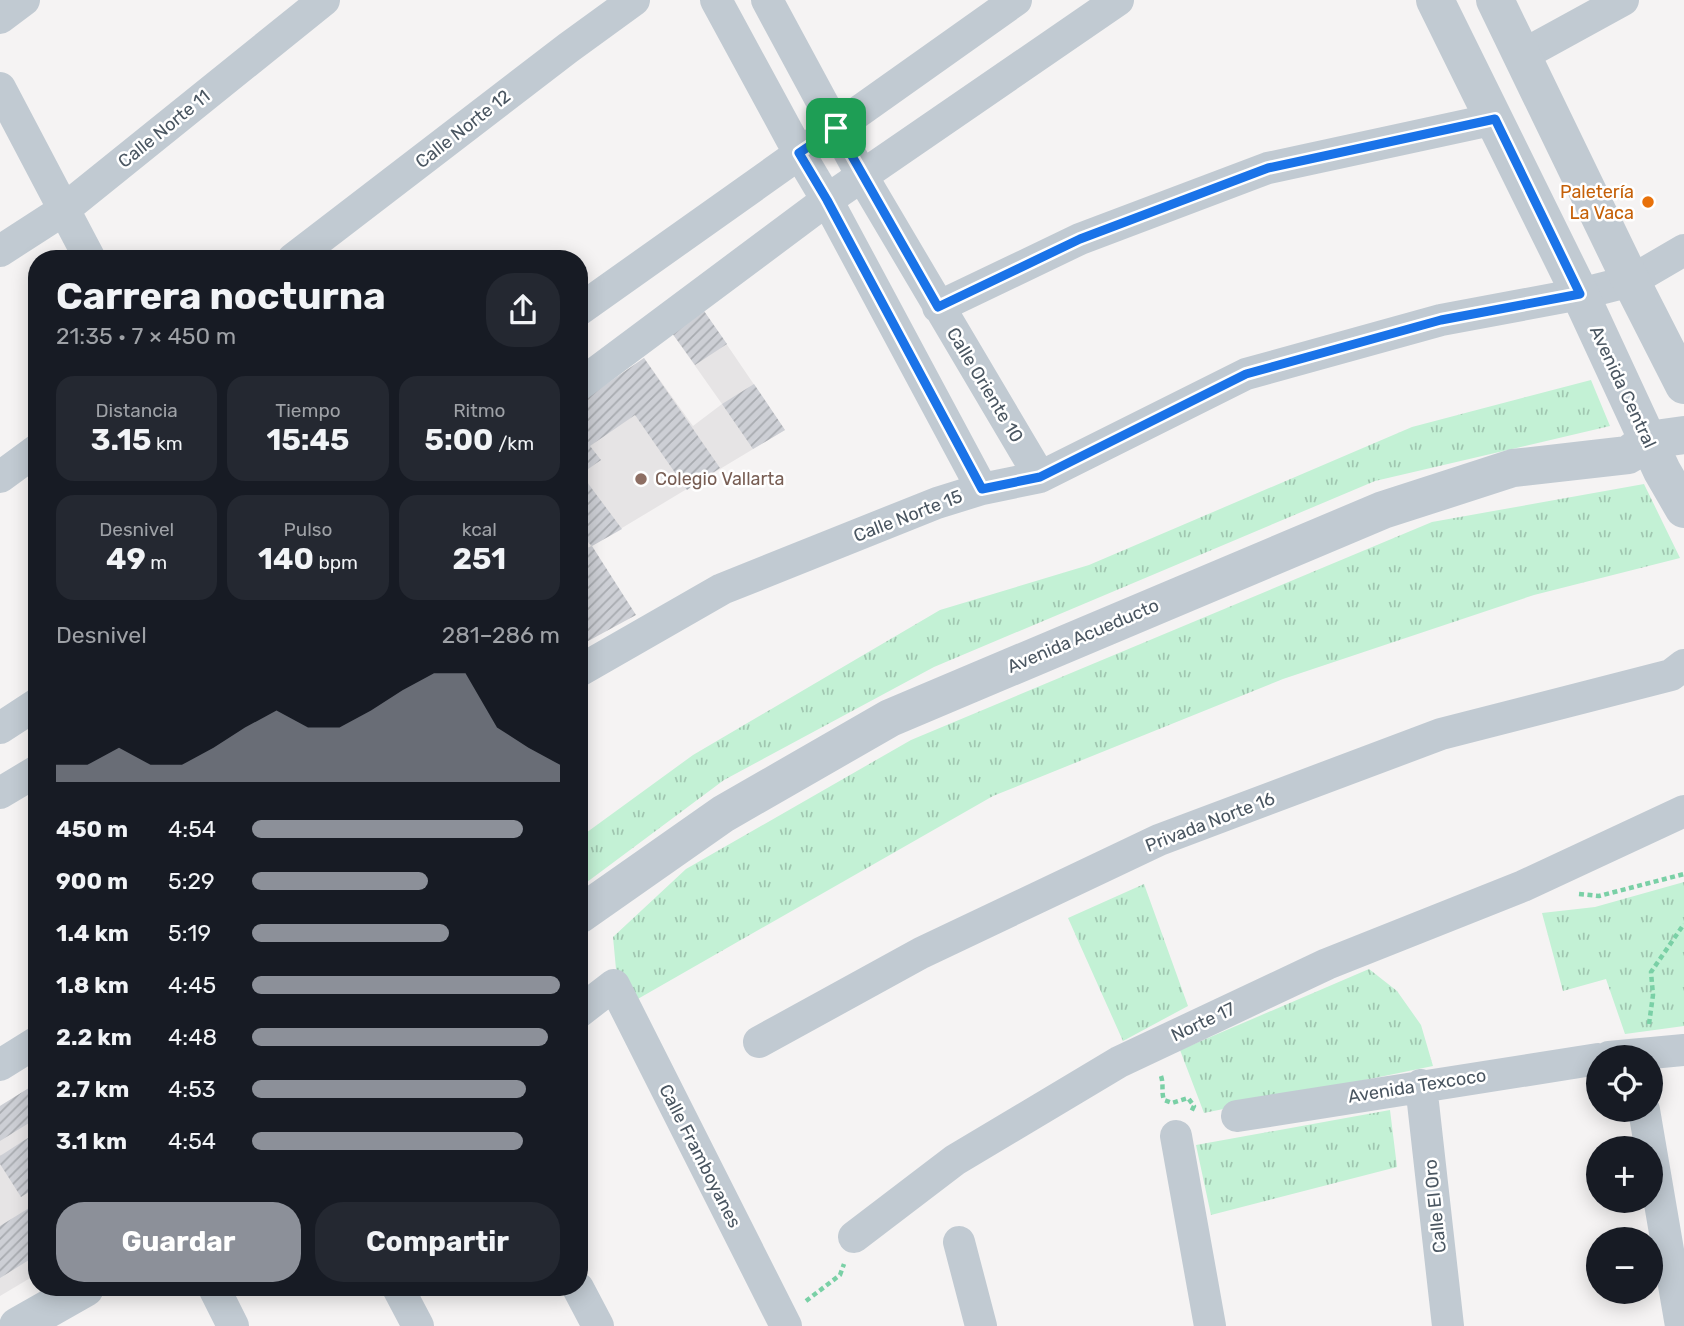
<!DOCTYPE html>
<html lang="es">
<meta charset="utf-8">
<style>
body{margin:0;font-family:Rubik,sans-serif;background:#242831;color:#f1f3f6;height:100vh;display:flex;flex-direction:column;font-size:26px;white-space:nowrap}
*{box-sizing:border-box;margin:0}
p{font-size:23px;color:#9ea1a6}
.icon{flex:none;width:38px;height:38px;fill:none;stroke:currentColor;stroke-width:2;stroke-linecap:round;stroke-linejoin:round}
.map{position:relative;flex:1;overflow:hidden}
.panel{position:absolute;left:28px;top:250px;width:560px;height:1046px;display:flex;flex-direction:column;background:#171b24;border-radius:28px;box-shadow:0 4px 18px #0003}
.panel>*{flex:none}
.buttons{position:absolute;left:1586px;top:1045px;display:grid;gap:14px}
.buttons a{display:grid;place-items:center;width:77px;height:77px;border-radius:50%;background:#171b24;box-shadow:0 4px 18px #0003;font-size:35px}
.pin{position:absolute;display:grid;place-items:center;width:60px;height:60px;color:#fff;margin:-30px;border-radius:14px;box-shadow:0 4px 10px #0006}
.round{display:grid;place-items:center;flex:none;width:74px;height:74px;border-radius:28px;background:#242831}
.head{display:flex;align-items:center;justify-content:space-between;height:119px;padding:0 28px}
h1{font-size:38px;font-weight:700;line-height:52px}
.stats{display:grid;grid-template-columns:repeat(3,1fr);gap:10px;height:119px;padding:7px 28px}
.stats div{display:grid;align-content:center;border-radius:18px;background:#242831;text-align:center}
.stats b{font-size:30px;font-weight:700}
.stats small{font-size:19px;font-weight:400}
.stats p{font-size:19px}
.chart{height:196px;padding:14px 28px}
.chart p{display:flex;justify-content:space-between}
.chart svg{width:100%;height:126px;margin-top:7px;fill:#8c9099;opacity:.7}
.primary-button{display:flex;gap:14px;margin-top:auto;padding:14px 28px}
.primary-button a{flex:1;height:80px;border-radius:28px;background:#8c9099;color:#fff;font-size:28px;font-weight:700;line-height:80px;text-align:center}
.primary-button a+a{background:#242831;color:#f1f3f6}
ul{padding:0 28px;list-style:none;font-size:23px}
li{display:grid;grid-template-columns:112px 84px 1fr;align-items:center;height:52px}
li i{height:18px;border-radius:9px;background:#8c9099}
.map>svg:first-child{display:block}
.education{fill:#e6e4e5}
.grass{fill:url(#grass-tufts)}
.building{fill:url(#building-hatch)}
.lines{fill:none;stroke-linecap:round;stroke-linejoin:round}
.path{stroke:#7ad0a6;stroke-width:4.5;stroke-dasharray:5 3.5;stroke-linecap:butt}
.minor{stroke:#c1cad2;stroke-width:32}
.tertiary{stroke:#c1cad2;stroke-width:38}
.route-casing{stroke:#fff;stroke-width:14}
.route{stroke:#1a73e8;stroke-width:9}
.food-dot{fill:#e8710a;stroke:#fff;stroke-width:2.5}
.education-dot{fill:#8d6e63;stroke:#fff;stroke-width:2.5}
.labels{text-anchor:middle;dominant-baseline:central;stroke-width:5;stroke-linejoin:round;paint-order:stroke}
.street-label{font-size:18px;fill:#4a5661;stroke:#fff}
.food-label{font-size:18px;fill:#c56008;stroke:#fff;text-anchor:end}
.education-label{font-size:18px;fill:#785e54;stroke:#fff;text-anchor:start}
</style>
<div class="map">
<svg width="1684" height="1326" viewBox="0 0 1684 1326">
<defs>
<pattern id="grass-tufts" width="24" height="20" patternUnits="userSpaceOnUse" patternTransform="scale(1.75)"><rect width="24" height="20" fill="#c3f1d5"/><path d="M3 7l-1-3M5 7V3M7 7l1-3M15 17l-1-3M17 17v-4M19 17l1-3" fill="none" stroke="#a0c6b0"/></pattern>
<pattern id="building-hatch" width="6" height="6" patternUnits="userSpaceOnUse" patternTransform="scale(1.75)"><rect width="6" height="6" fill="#cdcfd5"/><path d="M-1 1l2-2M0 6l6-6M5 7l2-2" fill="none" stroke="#a8abb0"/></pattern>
</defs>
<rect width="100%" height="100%" fill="#f5f3f3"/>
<!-- education -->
<path class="education" d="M704,311L785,430L592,546L579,646V403L644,358L693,426L722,404L672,333Z
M37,1083V1274L0,1296V1106Z"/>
<!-- grass -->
<path class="grass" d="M1591,380L1610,426L1375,481L934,667L724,780L579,888V838L693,755L940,610L1089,565L1412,427Z
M1644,484L1680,558L1534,595L1283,679L993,796L636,1000L616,969L613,937L686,869L911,740L1432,522Z
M1684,882V1026L1625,1034L1606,979L1563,991L1542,913L1595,907Z
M1144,884L1188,1006L1123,1041L1068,918Z
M1369,969L1397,991L1421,1025L1433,1066L1204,1113L1180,1050Z
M1390,1110L1397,1167L1211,1215L1196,1145Z"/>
<!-- building -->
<path class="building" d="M704,311L727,344L695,365L672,333Z
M644,358L720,468L687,490L635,415L590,446L601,460L581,474L622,529L592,546L585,539L579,542V403Z
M754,384L785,430L753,449L722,404Z
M592,546L636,615L579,646V551Z
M37,1083V1118L0,1141V1106Z
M34,1134L37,1139V1187L21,1197L0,1164V1156Z
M37,1203V1255L0,1278V1226Z"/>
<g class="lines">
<!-- path -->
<path class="path" d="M1579,894L1599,896L1684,874
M1649,1024L1653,995L1651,972L1684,924
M1161,1076C1164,1085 1161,1092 1164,1100L1172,1103L1188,1098L1194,1106L1191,1112
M806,1301L840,1275L844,1264"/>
<!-- minor -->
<path class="minor" d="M716,0L799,153L827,200L982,489
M767,0L862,176L1040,477
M0,18L24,0
M1521,56L1623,0
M0,88L90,259
M0,251L62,211L324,0
M293,259L568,48L634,0
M938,307L1080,239L1268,168L1495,119
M579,310L1016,0
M579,385L827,200L1118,0
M0,477L37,450
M579,671L722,589L937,503L982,489L1040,477L1246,374L1441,320L1580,294L1631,281L1684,250
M0,728L37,704
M0,793L37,771
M579,1012L614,985L786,1326
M759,1042L921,953L1159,840L1441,734L1671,675L1684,665
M1609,1057L1684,1050
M0,1065L37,1042
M1421,1085L1448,1326
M1644,1110L1681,1326
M1237,1116L1598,1059
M1176,1136L1210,1326
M854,1237L955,1160L1119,1062L1327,964L1523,886L1684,811
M959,1242L981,1326
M214,1288L233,1326
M398,1288L418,1326
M578,1288L598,1326"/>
<!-- tertiary -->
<path class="tertiary" d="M1435,0L1580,294L1662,471L1684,509
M1495,0L1631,281L1684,385
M579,915L723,814L890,718L1383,510L1513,468L1628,455L1648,440L1684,435
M18,1326L85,1288"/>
</g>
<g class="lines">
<!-- route casing -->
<g class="route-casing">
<path id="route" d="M1495,119L1580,294L1441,320L1246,374L1040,477L982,489L827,200L799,153L836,128L938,307L1080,239L1268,168Z"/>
</g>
<!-- route -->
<use href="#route" class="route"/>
</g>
<!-- markers -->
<circle class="food-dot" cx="1648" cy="202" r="7"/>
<circle class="education-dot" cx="641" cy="479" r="7"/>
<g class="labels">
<!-- street labels -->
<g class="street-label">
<text transform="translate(164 129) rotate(-39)">Calle Norte 11</text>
<text transform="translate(463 129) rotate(-38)">Calle Norte 12</text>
<text transform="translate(985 385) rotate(59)">Calle Oriente 10</text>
<text transform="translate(1623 387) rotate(65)">Avenida Central</text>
<text transform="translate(908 516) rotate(-21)">Calle Norte 15</text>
<text transform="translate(1083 636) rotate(-23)">Avenida Acueducto</text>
<text transform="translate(1210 822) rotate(-21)">Privada Norte 16</text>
<text transform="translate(1203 1022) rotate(-25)">Norte 17</text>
<text transform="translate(1417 1086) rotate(-9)">Avenida Texcoco</text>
<text transform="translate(700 1156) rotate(63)">Calle Framboyanes</text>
<text transform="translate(1435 1206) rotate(-96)">Calle El Oro</text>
</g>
<!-- food labels -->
<g class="food-label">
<text x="1634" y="192">Paletería<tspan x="1634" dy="21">La Vaca</tspan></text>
</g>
<!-- education labels -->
<g class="education-label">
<text x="655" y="479">Colegio Vallarta</text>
</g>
</g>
</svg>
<div class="buttons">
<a><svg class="icon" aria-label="locate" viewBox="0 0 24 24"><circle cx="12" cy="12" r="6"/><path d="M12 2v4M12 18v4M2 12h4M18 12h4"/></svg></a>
<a>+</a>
<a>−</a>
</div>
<div class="pin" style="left:836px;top:128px;background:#1e9e55"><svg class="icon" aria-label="arrive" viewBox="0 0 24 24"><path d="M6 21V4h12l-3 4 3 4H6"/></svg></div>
<section class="panel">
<div class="head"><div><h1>Carrera nocturna</h1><p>21:35 · 7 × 450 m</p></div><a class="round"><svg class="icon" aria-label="share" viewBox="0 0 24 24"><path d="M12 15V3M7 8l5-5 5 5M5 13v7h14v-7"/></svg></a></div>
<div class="stats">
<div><p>Distancia</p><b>3.15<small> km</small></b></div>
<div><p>Tiempo</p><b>15:45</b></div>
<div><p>Ritmo</p><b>5:00<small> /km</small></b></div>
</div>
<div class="stats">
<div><p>Desnivel</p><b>49<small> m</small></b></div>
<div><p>Pulso</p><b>140<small> bpm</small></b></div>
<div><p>kcal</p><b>251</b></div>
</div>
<div class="chart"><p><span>Desnivel</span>281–286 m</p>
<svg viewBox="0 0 160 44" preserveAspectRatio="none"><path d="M0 44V38L10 38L20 32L30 38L40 38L50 32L60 25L70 19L80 25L90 25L100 19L110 12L120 6L130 6L140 25L150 32L160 38V44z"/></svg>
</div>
<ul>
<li><b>450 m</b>4:54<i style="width:88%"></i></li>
<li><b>900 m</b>5:29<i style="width:57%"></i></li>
<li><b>1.4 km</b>5:19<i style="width:64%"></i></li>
<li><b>1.8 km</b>4:45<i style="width:100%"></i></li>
<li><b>2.2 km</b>4:48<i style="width:96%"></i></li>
<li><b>2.7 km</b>4:53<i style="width:89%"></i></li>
<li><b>3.1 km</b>4:54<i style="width:88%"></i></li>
</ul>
<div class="primary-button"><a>Guardar</a><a>Compartir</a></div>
</section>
</div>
